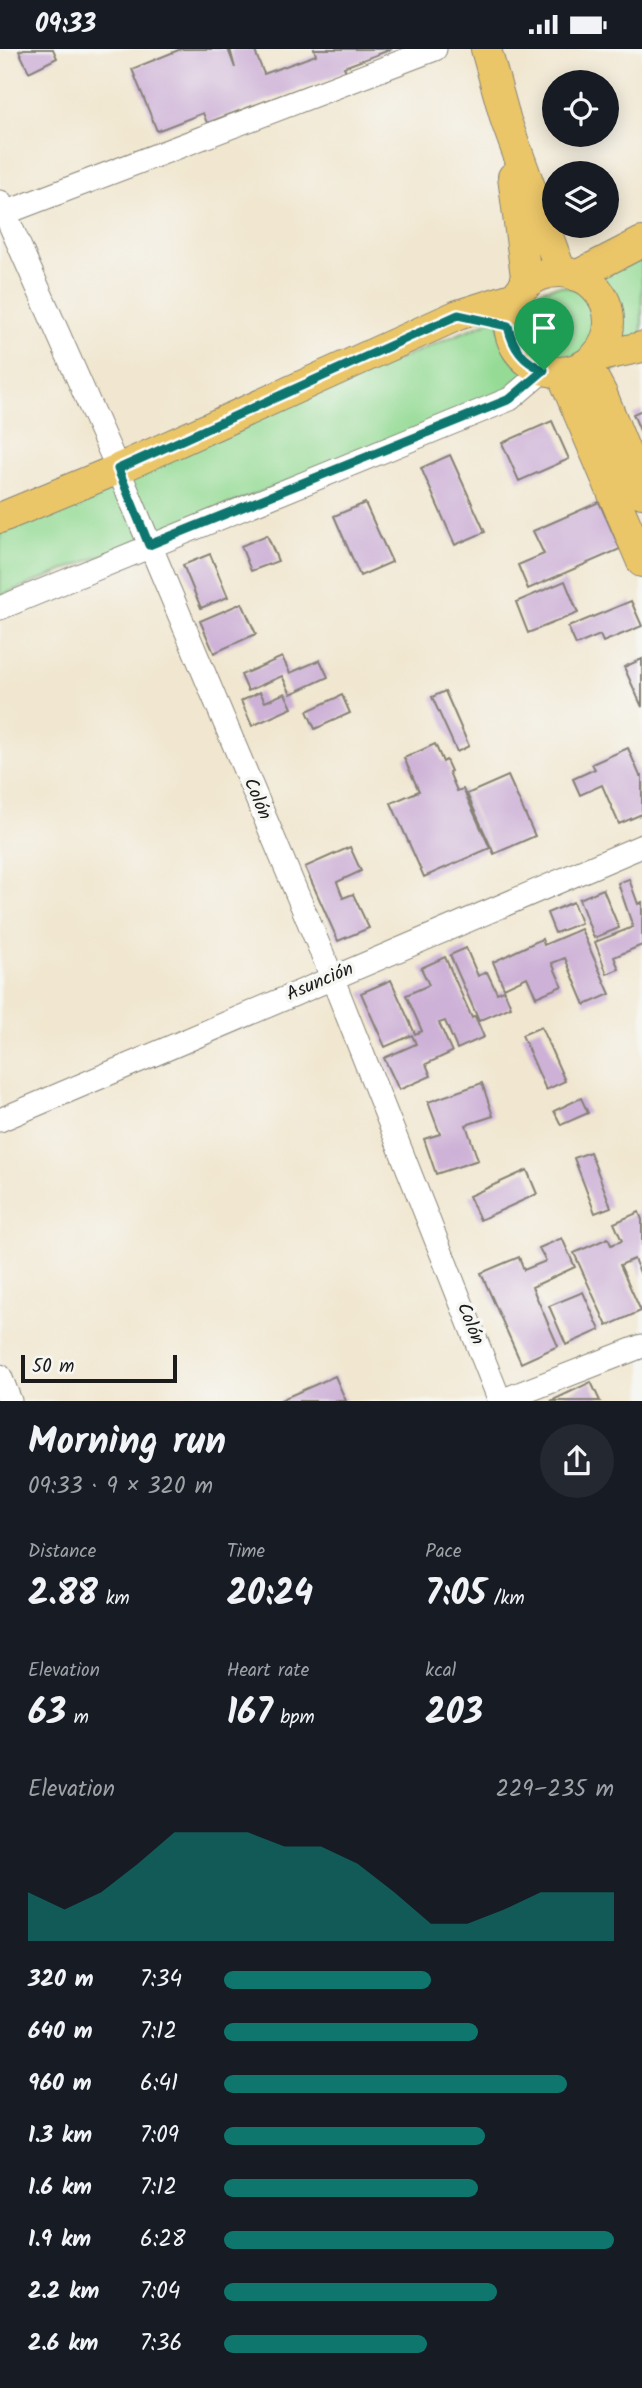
<!DOCTYPE html>
<meta charset="utf-8">
<style>
body{margin:0;font-family:Kalam,sans-serif;background:#242831;color:#f1f3f6;height:100vh;display:flex;flex-direction:column;font-size:26px;white-space:nowrap}
*{box-sizing:border-box;margin:0}
p{font-size:23px;color:#9ea1a6}
.icon{flex:none;width:38px;height:38px;fill:none;stroke:currentColor;stroke-width:2;stroke-linecap:round;stroke-linejoin:round}
.map{position:relative;height:1352px;overflow:hidden}
.panel{display:flex;flex-direction:column;background:#171b24;flex:1}
.panel>*{flex:none}
.fabs{position:absolute;left:542px;top:21px;display:grid;gap:14px}
.fabs a{display:grid;place-items:center;width:77px;height:77px;border-radius:50%;background:#171b24;box-shadow:0 4px 18px #0003;font-size:35px}
.scale{position:absolute;left:21px;bottom:18px;width:156px;box-sizing:border-box;padding-left:7px;border:4px solid #1c1c1c;border-top:0;font-size:19px;line-height:24px;white-space:nowrap;color:#1c1c1c;-webkit-text-stroke:5px #f6f6f2;paint-order:stroke}
.pin{position:absolute;display:grid;place-items:center;width:60px;height:60px;color:#fff;margin:-72px -30px;border-radius:50% 50% 50% 0;rotate:-45deg;box-shadow:0 0 7px #0007}
.pin .icon{rotate:45deg}
.round{display:grid;place-items:center;flex:none;width:74px;height:74px;border-radius:37px;background:#242831}
.summary{display:flex;align-items:center;justify-content:space-between;height:119px;padding:0 28px}
h1{font-size:38px;font-weight:700;line-height:52px}
.metrics{display:grid;grid-template-columns:repeat(3,1fr);gap:10px;height:119px;padding:7px 28px}
.metrics div{display:grid;align-content:center}
.metrics b{font-size:35px;font-weight:700}
.metrics small{font-size:19px;font-weight:400}
.metrics p{font-size:19px}
.chart{height:196px;padding:14px 28px}
.chart p{display:flex;justify-content:space-between}
.chart svg{width:100%;height:126px;margin-top:7px;fill:#0f766e;opacity:.7}
ul{padding:0 28px;list-style:none;font-size:23px}
li{display:grid;grid-template-columns:112px 84px 1fr;align-items:center;height:52px}
li i{height:18px;border-radius:9px;background:#0f766e}
.status{display:flex;justify-content:space-between;align-items:center;height:49px;padding:0 35px;background:#171b24;direction:ltr}
.status svg{height:19px;fill:currentColor}
.map>svg:first-child{display:block}
.green{fill:#95db95;stroke:#587c58;stroke-width:2}
.building{fill:#cdb1d7}
.lines{fill:none;stroke-linecap:round;stroke-linejoin:round}
.minor-casing{stroke:#868276;stroke-width:25}
.major-casing{stroke:#868276;stroke-width:32}
.minor{stroke:#fff;stroke-width:23}
.major{stroke:#ebc669;stroke-width:30}
.route-casing{stroke:#fff;stroke-width:14}
.route{stroke:#0f766e;stroke-width:9}
.labels{text-anchor:middle;dominant-baseline:central;stroke-width:7;stroke-linejoin:round;paint-order:stroke}
.street-label{font-size:19px;fill:#1c1c1c;stroke:#f6f6f2}
</style>
<div class="status"><b>09:33</b><svg viewBox="0 0 49 12"><path d="M0 12V9h3v3zM5 12V6h3v6zM10 12V3h3v9zM15 12V0h3v12zM26 1h20v11H26zM47 4h2v5h-2z"/></svg></div>
<div class="map">
<svg width="642" height="1352" viewBox="0 0 642 1352">
<rect width="100%" height="100%" fill="#f6f6f2"/>
<filter id="ink" filterUnits="userSpaceOnUse"><feTurbulence type="fractalNoise" baseFrequency=".0143" numOctaves="2"/><feDisplacementMap in="SourceGraphic" scale="14" xChannelSelector="R" yChannelSelector="G"/><feConvolveMatrix kernelMatrix="1 2 1 2 8 2 1 2 1" color-interpolation-filters="sRGB"/></filter>
<filter id="wash" filterUnits="userSpaceOnUse"><feTurbulence type="fractalNoise" baseFrequency=".00686" numOctaves="4" result="noise"/><feDisplacementMap in="SourceGraphic" scale="28" xChannelSelector="R" yChannelSelector="G"/><feGaussianBlur stdDeviation="1.57" result="paint"/><feColorMatrix in="noise" values="0 0 0 0 0 0 0 0 0 0 0 0 0 0 0 0 0 1.4 0 .05"/><feComposite in="paint" operator="in"/></filter>
<g filter="url(#wash)">
<rect width="100%" height="100%" fill="#f1e7d0"/>
<!-- green -->
<path class="green" d="M642,209V309L610,323L603,311L615,294L614,260L594,230Z
M522 275a38 38 0 1 1 76 0a38 38 0 1 1-76 0Z
M499,268C499,300 514,320 543,331L0,547V478Z"/>
<g id="blocks">
<!-- building -->
<path class="building" d="M24,0H53L57,9L29,23L19,2Z
M181,0H228L235,19L230,0H254L264,25L316,6L314,0H392L344,18L346,22L207,74L203,64L157,82L132,20Z
M642,361V386L633,365Z
M552,372L569,410L519,432L502,394Z
M450,406L485,483L455,496L421,419Z
M599,453L620,500L528,540L518,516L544,505L533,482Z
M365,454L392,513L360,527L334,467Z
M267,486L278,512L251,522L241,497Z
M210,505L228,548L201,559L183,516Z
M565,532L578,564L528,584L516,553Z
M631,552L642,577L603,593L600,586L576,596L568,578Z
M242,554L256,585L214,604L200,572Z
M282,608L290,624L320,611L328,628L291,645L282,627L248,642L241,626Z
M642,610V658L624,618Z
M445,642L469,697L457,703L432,648Z
M260,643L265,653L285,644L292,659L252,677L241,652Z
M342,646L350,664L315,680L307,662Z
M435,695L443,713L446,711L451,722L449,723L457,742L463,740L490,799L424,828L391,754L419,742L404,709Z
M628,699L640,727H642V765L619,775L602,736L580,746L573,730L595,720L592,715Z
M508,727L535,787L494,805L467,745Z
M350,798L361,822L337,833L343,849L353,845L369,879L338,892L305,818Z
M629,830L638,855L642,853V896L614,908L619,920L607,925L595,893L633,878L618,834Z
M603,840L619,879L594,889L579,850Z
M573,853L581,874L555,884L547,864Z
M581,880L610,945L585,956L565,909L552,914L562,937L536,948L527,928L504,939L493,913L542,890L544,896Z
M466,899L478,927L487,923L497,944L504,941L511,958L479,972L450,906Z
M445,908L472,969L475,967L484,988L457,1000L445,972L439,974L452,1003L426,1015L431,1027L399,1041L384,1009L416,995L412,986L385,998L361,944L391,931L415,985L422,982L406,946L429,936L421,919Z
M541,978L565,1032L546,1041L522,986Z
M482,1034L493,1067L466,1076L478,1111L436,1125L424,1090L440,1085L428,1053Z
M581,1049L588,1064L561,1076L554,1062Z
M590,1103L611,1158L595,1164L574,1109Z
M527,1121L537,1145L480,1171L469,1147Z
M639,1163L642,1171V1228L634,1210L620,1216L641,1262L607,1277L574,1204L608,1189L611,1196L622,1192L614,1174Z
M562,1189L575,1218L532,1238L558,1297L521,1314L481,1224L519,1208L524,1221L546,1212L539,1199Z
M583,1243L600,1281L566,1296L549,1257Z
M335,1327L346,1352H278Z
M591,1333L600,1352H551Z"/>
</g>
</g>
<g filter="url(#ink)">
<use href="#blocks" fill-opacity="0" stroke="#868276" stroke-width="2"/>
<g class="lines">
<!-- minor casing -->
<g class="minor-casing">
<path id="minor" d="M0,153L118,420L332,928L500,1352
M5,164L435,0
M0,559L510,350L544,321
M0,1071L642,797
M0,1327L10,1352
M501,1352L642,1297"/>
</g>
<!-- major casing -->
<g class="major-casing">
<path id="major" d="M486,0L506,72L561,223
M513,128L527,235
M509 273a50 50 0 1 1 100 0a50 50 0 1 1-100 0Z
M576,227L642,193
M595,308L642,298
M586,315L602,345L642,444
M561,323L642,513
M0,469L118,420L458,266L515,248"/>
</g>
<!-- minor -->
<use href="#minor" class="minor"/>
<!-- major -->
<use href="#major" class="major"/>
</g>
</g>
<g class="lines" filter="url(#ink)">
<!-- route casing -->
<g class="route-casing">
<path id="route" d="M458,266L508,277C513,299 523,313 544,321L510,350L149,496L118,420Z"/>
</g>
<!-- route -->
<use href="#route" class="route"/>
</g>
<g class="labels">
<!-- street labels -->
<g class="street-label">
<text transform="translate(257 750) rotate(67)">Colón</text>
<text transform="translate(320 933) rotate(-23)">Asunción</text>
<text transform="translate(470 1275) rotate(68)">Colón</text>
</g>
</g>
</svg>
<div class="fabs">
<a><svg class="icon" aria-label="locate" viewBox="0 0 24 24"><circle cx="12" cy="12" r="6"/><path d="M12 2v4M12 18v4M2 12h4M18 12h4"/></svg></a>
<a><svg class="icon" aria-label="layers" viewBox="0 0 24 24"><path d="M12 4l9 5-9 5-9-5zM3 14l9 5 9-5"/></svg></a>
</div>
<div class="scale">50 m</div>
<div class="pin" style="left:544px;top:321px;background:#1e9e55"><svg class="icon" aria-label="arrive" viewBox="0 0 24 24"><path d="M6 21V4h12l-3 4 3 4H6"/></svg></div>
</div>
<section class="panel">
<div class="summary"><div><h1>Morning run</h1><p>09:33 · 9 × 320 m</p></div><a class="round"><svg class="icon" aria-label="share" viewBox="0 0 24 24"><path d="M12 15V3M7 8l5-5 5 5M5 13v7h14v-7"/></svg></a></div>
<div class="metrics">
<div><p>Distance</p><b>2.88<small> km</small></b></div>
<div><p>Time</p><b>20:24</b></div>
<div><p>Pace</p><b>7:05<small> /km</small></b></div>
</div>
<div class="metrics">
<div><p>Elevation</p><b>63<small> m</small></b></div>
<div><p>Heart rate</p><b>167<small> bpm</small></b></div>
<div><p>kcal</p><b>203</b></div>
</div>
<div class="chart"><p><span>Elevation</span>229–235 m</p>
<svg viewBox="0 0 160 44" preserveAspectRatio="none"><path d="M0 44V27L10 33L20 27L30 17L40 6L50 6L60 6L70 11L80 11L90 17L100 27L110 38L120 38L130 33L140 27L150 27L160 27V44z"/></svg>
</div>
<ul>
<li><b>320 m</b>7:34<i style="width:53%"></i></li>
<li><b>640 m</b>7:12<i style="width:65%"></i></li>
<li><b>960 m</b>6:41<i style="width:88%"></i></li>
<li><b>1.3 km</b>7:09<i style="width:67%"></i></li>
<li><b>1.6 km</b>7:12<i style="width:65%"></i></li>
<li><b>1.9 km</b>6:28<i style="width:100%"></i></li>
<li><b>2.2 km</b>7:04<i style="width:70%"></i></li>
<li><b>2.6 km</b>7:36<i style="width:52%"></i></li>
</ul>
</section>
